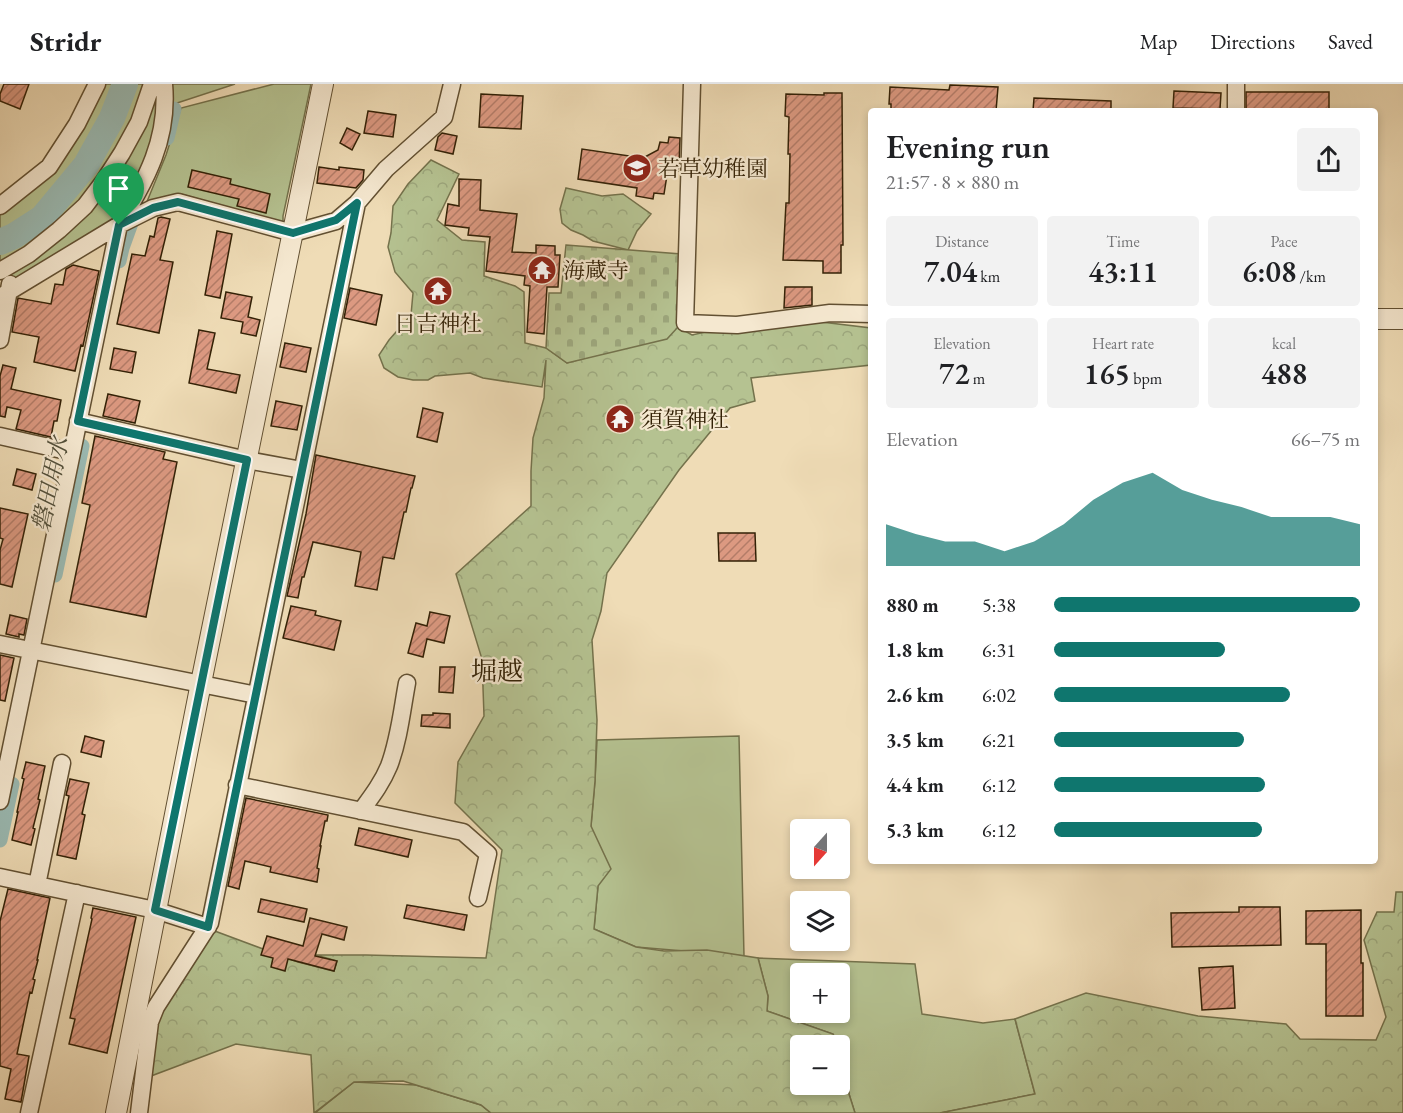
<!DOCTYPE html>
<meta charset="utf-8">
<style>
body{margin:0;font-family:"EB Garamond","Noto Serif JP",serif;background:#f2f2f2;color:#202124;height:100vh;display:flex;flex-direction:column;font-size:22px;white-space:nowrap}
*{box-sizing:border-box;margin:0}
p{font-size:20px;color:#757577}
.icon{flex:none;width:33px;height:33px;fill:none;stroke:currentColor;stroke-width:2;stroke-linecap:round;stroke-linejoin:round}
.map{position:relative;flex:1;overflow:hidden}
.sheet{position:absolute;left:868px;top:24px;width:510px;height:756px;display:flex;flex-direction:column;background:#fff;border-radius:6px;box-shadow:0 3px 9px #0003}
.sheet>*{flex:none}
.needle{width:39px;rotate:201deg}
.controls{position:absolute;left:790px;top:735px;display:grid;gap:12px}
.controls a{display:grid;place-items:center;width:60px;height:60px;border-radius:6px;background:#fff;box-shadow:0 3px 9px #0003;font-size:30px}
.pin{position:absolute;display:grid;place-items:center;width:51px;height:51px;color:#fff;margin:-62px -26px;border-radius:50% 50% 50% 0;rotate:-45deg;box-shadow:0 0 6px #0007}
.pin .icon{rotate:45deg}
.round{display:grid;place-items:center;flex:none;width:63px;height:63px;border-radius:6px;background:#f2f2f2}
.headline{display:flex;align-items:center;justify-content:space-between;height:102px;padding:0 18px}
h1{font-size:33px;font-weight:600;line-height:45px}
.metrics{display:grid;grid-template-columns:repeat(3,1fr);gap:9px;height:102px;padding:6px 18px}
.metrics div{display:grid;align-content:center;border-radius:6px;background:#f2f2f2;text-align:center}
.metrics b{font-size:30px;font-weight:600}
.metrics small{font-size:16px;font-weight:400}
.metrics p{font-size:16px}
.chart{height:168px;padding:12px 18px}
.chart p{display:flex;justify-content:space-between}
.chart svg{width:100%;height:108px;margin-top:6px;fill:#0f766e;opacity:.7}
ul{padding:0 18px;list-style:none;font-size:20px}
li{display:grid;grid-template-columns:96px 72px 1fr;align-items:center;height:45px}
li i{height:15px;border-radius:8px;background:#0f766e}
header{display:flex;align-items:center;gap:36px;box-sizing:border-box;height:84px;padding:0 30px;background:#fff;border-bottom:2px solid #e0e0e0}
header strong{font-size:28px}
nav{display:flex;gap:33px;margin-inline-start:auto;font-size:21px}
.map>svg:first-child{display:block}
.green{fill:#b5c291;stroke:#74724c;stroke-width:1.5;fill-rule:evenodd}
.forest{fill:url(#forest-crowns);stroke:#74724c;stroke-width:1.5}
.cemetery{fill:url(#cemetery-stones);stroke:#74724c;stroke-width:1.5}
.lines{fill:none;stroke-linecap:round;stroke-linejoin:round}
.canal{stroke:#9abab3;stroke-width:15}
.river{stroke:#9abab3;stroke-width:26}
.building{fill:url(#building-hatch);stroke:#332106;stroke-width:1.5}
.minor-casing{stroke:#625032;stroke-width:19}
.tertiary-casing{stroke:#625032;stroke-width:22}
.minor{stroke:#f5e8d0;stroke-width:16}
.tertiary{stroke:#f5e8d0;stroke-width:20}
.route-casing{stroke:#fff;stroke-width:12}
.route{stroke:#0f766e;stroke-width:8}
.labels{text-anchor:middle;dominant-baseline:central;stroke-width:4.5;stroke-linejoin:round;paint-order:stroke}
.poi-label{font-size:22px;fill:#332106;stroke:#f5e8d0;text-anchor:start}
.water-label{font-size:24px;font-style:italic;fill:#524f3a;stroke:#f5e8d0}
.quarter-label{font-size:26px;fill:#332106;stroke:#f5e8d0}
</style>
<header>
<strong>Stridr</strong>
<nav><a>Map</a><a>Directions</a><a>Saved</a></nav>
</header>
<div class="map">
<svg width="1403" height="1029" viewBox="0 0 1403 1029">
<defs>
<pattern id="forest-crowns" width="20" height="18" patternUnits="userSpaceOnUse" patternTransform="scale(1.5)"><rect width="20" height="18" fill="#b5c291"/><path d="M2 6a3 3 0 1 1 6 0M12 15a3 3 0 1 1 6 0" fill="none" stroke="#9ca67c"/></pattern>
<pattern id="cemetery-stones" width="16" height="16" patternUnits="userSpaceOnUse" patternTransform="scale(1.5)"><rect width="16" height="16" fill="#b5c291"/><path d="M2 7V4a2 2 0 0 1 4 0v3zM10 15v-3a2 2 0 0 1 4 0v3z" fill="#9ca67c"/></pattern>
<pattern id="building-hatch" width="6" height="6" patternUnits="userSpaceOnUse" patternTransform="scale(1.5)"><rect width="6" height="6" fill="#dc9981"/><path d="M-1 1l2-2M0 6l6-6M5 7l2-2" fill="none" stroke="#b37c68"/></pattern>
</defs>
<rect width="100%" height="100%" fill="#efdcb6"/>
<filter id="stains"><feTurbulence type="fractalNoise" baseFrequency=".00333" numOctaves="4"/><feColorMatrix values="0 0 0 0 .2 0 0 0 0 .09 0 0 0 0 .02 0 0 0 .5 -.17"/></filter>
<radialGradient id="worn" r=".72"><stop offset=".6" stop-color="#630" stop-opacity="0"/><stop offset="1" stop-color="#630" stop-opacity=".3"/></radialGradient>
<!-- green -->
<path class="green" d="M99,0H151L165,27L119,141L10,200L11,181L0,182V122L27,101Z
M168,0H235L171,21Z
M274,0H311L283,132V139L181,110L146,120L166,71L181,24Z
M739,652L744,872L636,863L594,845L598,802L591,742L595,697L597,656Z
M758,874L915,880L922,930L983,939L1015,935L1035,1010L940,1029H855L849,1010L847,980L840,965V962L839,961L833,950L767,927L768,912ZM801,890H840V928H801Z
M354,998L416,1001L481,1021L491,1029H315Z"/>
<!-- forest -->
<path class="forest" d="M431,76L459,90L437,136L462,156L485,158L484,192L515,202L524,208L525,259L546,264L567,279L622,264L678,243L692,251L737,241L788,234L871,244V281L751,294L755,317L730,324L679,386L607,489L601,527L592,556L597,636L595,697L591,742L611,785L598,802L594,845L636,863L664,867L707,866L758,874L768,912L767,927L833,950L839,961L801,962V1000H840V965L847,980L849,1010L855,1029H491L481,1021L403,997L354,998L314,1029L311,971L236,960L143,995L148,951L212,846L298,878L334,887L337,877L316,871H366L486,874L502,766L455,719L458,678L484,632L482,575L456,490L531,422V387L533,354L544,314L546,276L542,303L483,294L470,289L435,292L428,296H413L398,293L384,284L379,271L389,256L411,231L413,209L395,188L388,163L391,149L393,122L408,100Z
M566,104L602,112L623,110L651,130L637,147L628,166L593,157L583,151L571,146L562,139L560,125Z
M1396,808H1403V1029H940L1035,1010L1015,935L1086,909L1198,932L1286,940L1300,955L1376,956L1386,933L1364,856L1377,828H1394Z"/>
<!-- cemetery -->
<path class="cemetery" d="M566,161L681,170L678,243L667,255L567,279L546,264L549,209H561Z"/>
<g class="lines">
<!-- canal -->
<path class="canal" d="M167,54L174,25
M119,177L122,164L135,128
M55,491L82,362
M0,756L12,700"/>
<!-- river -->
<path class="river" d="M0,158L14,152L42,134L86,81L112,34L125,0"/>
</g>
<!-- building -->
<path class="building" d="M4,0H29L20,25L0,17V10Z
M950,1L998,3L996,27H891V20H889L890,3L949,6Z
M1174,7L1221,9L1220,25L1173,24Z
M1246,8H1329V27H1246Z
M824,9H842L843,161H841V189H823V177L783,176L786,119H789L790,70H788L789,33L785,32L786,10L824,11Z
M481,10L523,12L521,45L479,43Z
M1034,14L1111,17V27H1033Z
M368,27L396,31L393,53L364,49Z
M347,44L360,50L352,66L340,59Z
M442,49L457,52L453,70L435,66L438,53Z
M669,53L680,54L679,82L678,87L668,85L664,110L654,109L653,115L636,112L637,104L578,95L582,65L643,74L658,66L660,58L668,59Z
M319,83L339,86V83L364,86L363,96L356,104L317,99Z
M192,86L231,95L230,100L270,110L266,129L237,122L239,115L188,103Z
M459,95L481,96L480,126L517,130L512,168L536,169V161L555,162V171H560L558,203H547L544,250L527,248L530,202L524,201L525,192L486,187L490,153L468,151L469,144L445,141L448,120L459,122Z
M161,133L170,135L160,176L173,178L159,249L117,240L132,170L145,172L150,152L154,153L158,134Z
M217,147L232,150L220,214L205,211Z
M73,181L99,187L83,262L81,261L75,287L34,278L39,253L12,248L18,214L51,220L55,200L63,201L66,185Z
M785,203H812V221L784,224Z
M350,204L382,211L376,241L344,234Z
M226,208L252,213L248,233L260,236L256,252L241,249L243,238L221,234Z
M199,246L215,249L207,285L240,291L236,309L189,299Z
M285,259L311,264L306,288L280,283Z
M114,264L136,268L132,289L110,285Z
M3,281L16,284L11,305L61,316L57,337H54L51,353L16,345L21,326L7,323L5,333L0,332V292Z
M108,310L140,317L135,339L103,332Z
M276,317L302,322L297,346L271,342Z
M423,324L443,329L437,358L417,353Z
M95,352L165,368L163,375L177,378L146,533L70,518L90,421L82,419Z
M316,371L415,392L412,404H411L406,428H404L394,475L383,473L377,506L355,502L361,468L313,458L304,493H302L298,514L287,512L306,430Z
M17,385L36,390L32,406L13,401Z
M0,424L28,430L12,503L0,500V466L3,455L0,454Z
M718,449H755L756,477H719Z
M291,522L316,527L315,531L341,537L334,566L283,554Z
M430,528L450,532L444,559L427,555L423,573L408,569L416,539L427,542Z
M10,531L27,535L24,551L19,550V553L6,550Z
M0,571L14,574L5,617L0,616Z
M440,583H455L453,609L439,608Z
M433,629L450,630V644L421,642L422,631H433Z
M85,652L104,657L101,673L81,668Z
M26,678L45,682L38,715L40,716L33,744L35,745L31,761L12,756L18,728H17L24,695L22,694Z
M70,695L89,699L82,730L85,731L76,775L57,771L69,712L66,711Z
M246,714L328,731L327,737H325L320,762H321L317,784L319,785L317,798L270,788L271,783L245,777L239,805L228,802Z
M359,744L412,756L408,773L355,761Z
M8,805L50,814L37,876H38L33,895L35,896L32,909L30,908L17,970L29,972L21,1018L5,1015L11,985L0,982V837Z
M261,815L307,825L304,838L258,828Z
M407,821L467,831L464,846L404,834Z
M1239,823H1280L1281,861L1172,863L1171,829L1239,828Z
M93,824L136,833L107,969L69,960L75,935L70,934L92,835L91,834Z
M1361,826V879H1363V932H1326V860H1306V827Z
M310,834L347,843L344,856L322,850L315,872L337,877L334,887L288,875L285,887L271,883L273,874L261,871L267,852L303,862Z
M1233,882L1235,924L1202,926L1199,884Z"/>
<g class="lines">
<!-- minor casing -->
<g class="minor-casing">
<path id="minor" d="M692,0L685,239L737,241L830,229L872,230
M1236,27V0
M0,122L49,83L77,40L97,0
M0,187L29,170L59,146L85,122L104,97L122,69L139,38L152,0
M0,213L119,141L153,124L178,118L293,149L336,137L357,119L386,85L444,33L452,0
M0,256L10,200
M78,337L247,376L302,386
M0,352L71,368
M0,560L256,611
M237,701L463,748L488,770L478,814
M0,717L119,141C146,95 169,56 164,0
M361,727C372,712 382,699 389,682C399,656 402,626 407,599
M0,793L155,826L208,843
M37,801L62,679
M29,1029L77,809
M139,1029L150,938L156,923L210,839L357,119"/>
</g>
<!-- tertiary casing -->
<g class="tertiary-casing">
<path id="tertiary" d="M1376,235H1403
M116,1029L201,599L323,0"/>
</g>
<!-- minor -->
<use href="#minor" class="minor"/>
<!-- tertiary -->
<use href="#tertiary" class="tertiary"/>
</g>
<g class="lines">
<!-- route casing -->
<g class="route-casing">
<path id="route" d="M178,118L293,149L336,136L357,119L208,843L155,826L247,376L78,337L119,141L153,124Z"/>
</g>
<!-- route -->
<use href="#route" class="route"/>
</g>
<!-- icons -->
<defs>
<g id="school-disc" transform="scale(1.5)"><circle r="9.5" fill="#8f2418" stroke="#f5e8d0"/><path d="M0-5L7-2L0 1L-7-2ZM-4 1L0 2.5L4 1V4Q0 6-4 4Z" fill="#fff"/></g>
<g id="temple-disc" transform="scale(1.5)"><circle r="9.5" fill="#8f2418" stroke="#f5e8d0"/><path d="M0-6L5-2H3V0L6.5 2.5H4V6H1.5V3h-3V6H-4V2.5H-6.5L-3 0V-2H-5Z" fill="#fff"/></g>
</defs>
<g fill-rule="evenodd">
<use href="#school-disc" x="637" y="84"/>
<use href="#temple-disc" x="542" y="186"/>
<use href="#temple-disc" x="438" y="207"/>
<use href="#temple-disc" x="620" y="335"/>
</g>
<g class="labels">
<!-- poi labels -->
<g class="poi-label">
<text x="658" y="84">若草幼稚園</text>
<text x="563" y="186">海蔵寺</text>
<text x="438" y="239" text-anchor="middle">日吉神社</text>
<text x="641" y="335">須賀神社</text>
</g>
<!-- water labels -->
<g class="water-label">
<text transform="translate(50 400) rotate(-78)">磐田用水</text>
</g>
<!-- quarter labels -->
<g class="quarter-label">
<text x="497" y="587">堀越</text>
</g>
</g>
<rect width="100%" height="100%" filter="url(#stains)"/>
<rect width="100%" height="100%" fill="url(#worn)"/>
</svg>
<div class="controls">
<a><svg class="needle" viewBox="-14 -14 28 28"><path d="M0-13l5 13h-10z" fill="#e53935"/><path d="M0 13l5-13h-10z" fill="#757577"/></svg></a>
<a><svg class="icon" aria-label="layers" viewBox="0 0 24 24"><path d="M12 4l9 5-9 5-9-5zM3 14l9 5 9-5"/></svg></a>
<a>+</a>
<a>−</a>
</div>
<div class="pin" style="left:119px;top:141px;background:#1e9e55"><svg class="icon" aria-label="arrive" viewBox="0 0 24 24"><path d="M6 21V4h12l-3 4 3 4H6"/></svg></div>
<section class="sheet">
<div class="headline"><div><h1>Evening run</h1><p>21:57 · 8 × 880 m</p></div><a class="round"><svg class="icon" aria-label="share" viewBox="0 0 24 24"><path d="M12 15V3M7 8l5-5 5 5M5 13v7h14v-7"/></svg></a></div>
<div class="metrics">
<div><p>Distance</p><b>7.04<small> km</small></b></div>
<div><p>Time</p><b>43:11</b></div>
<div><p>Pace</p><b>6:08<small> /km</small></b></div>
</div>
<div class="metrics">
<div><p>Elevation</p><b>72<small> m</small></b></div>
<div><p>Heart rate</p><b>165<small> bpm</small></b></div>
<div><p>kcal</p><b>488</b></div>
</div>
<div class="chart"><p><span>Elevation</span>66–75 m</p>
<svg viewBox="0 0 160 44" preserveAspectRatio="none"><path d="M0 44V27L10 31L20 34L30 34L40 38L50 34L60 27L70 17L80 10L90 6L100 13L110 17L120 20L130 24L140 24L150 24L160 27V44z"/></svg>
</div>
<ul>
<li><b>880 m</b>5:38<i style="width:100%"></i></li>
<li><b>1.8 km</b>6:31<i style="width:56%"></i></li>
<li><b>2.6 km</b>6:02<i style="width:77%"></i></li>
<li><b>3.5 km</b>6:21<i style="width:62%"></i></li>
<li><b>4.4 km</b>6:12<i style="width:69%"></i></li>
<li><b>5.3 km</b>6:12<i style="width:68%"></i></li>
</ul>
</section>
</div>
